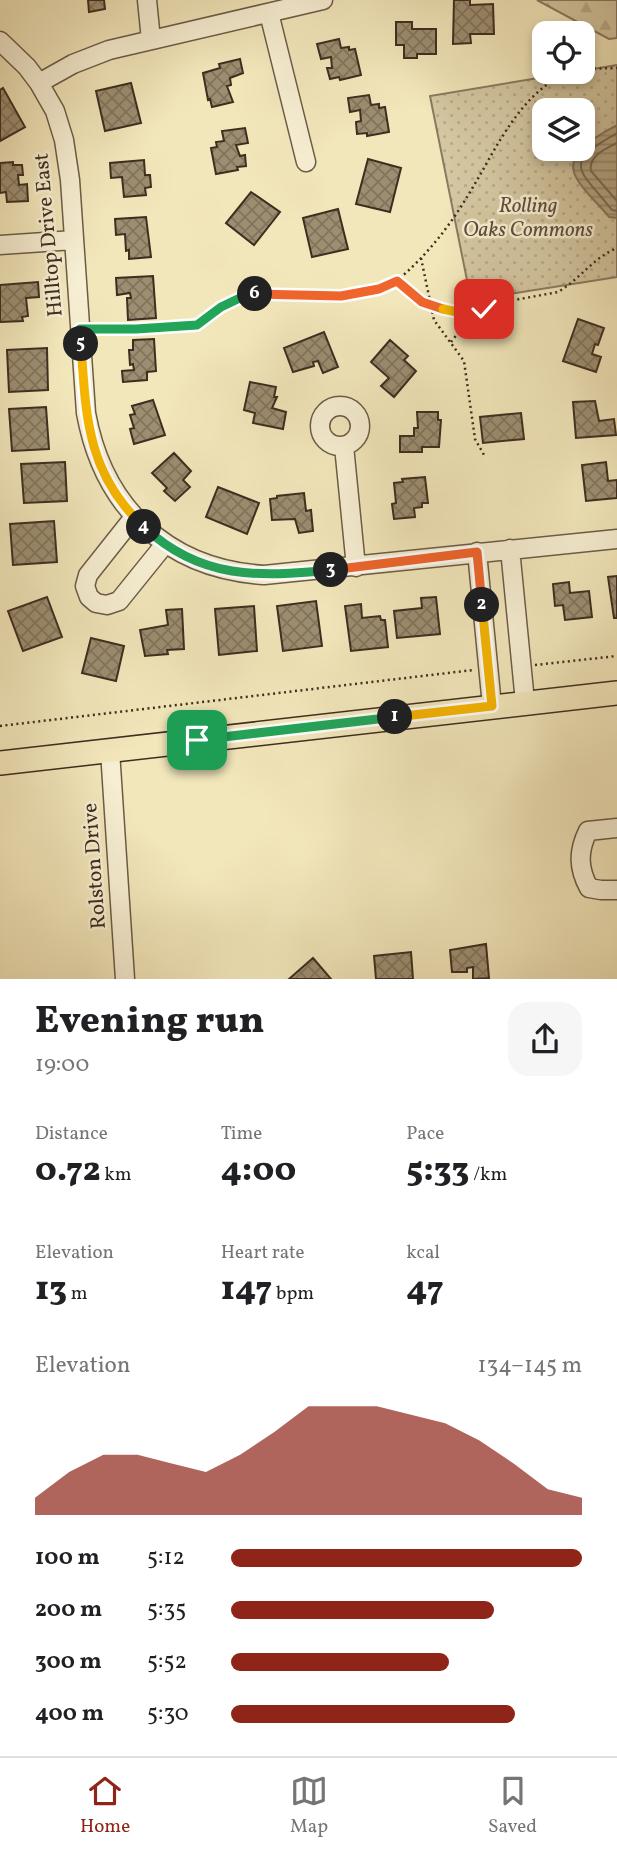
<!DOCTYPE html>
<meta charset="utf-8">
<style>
body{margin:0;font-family:Vollkorn,serif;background:#f6f6f6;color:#202124;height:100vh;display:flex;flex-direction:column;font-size:26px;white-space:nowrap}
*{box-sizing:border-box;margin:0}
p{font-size:23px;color:#757577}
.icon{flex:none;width:38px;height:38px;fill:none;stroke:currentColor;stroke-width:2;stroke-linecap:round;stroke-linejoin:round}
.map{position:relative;height:979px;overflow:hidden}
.details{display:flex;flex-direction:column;background:#fff;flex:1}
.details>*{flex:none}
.buttons{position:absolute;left:532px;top:21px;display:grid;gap:14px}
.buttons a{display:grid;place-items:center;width:63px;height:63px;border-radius:14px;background:#fff;box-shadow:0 4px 10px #0003;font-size:35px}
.pin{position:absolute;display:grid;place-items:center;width:60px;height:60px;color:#fff;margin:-30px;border-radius:14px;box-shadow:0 4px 10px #0006}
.km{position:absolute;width:35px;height:35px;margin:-18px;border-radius:50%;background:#222;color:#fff;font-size:19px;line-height:35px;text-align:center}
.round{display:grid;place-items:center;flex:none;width:74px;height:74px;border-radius:21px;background:#f6f6f6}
.overview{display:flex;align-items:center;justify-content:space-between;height:119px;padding:0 35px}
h1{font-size:38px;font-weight:800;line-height:52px}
.stats{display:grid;grid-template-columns:repeat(3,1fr);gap:10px;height:119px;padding:7px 35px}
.stats div{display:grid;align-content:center}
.stats b{font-size:35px;font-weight:800}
.stats small{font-size:19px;font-weight:400}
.stats p{font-size:19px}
.chart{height:196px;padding:14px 35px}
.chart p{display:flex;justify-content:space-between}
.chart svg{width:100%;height:126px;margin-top:7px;fill:#8f2418;opacity:.7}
ul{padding:0 35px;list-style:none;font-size:23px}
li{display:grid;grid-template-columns:112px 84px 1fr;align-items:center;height:52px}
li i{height:18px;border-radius:9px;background:#8f2418}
.tab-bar{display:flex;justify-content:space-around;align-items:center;height:98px;border-top:2px solid #e0e0e0;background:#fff;font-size:19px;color:#757577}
.tab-bar a{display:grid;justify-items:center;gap:4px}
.tab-bar .selected{color:#8f2418}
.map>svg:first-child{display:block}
.forest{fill:url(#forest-firs);stroke:#8a7a60;stroke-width:2}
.park{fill:url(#park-dots);stroke:#8a7a60;stroke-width:2;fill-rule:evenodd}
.water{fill:url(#water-rules);stroke:#86775d;stroke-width:2}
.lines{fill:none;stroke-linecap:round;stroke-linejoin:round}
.shore{stroke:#7a6a53;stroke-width:2}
.building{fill:url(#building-cross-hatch);stroke:#3f2d20;stroke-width:2}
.minor-casing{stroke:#6c5c47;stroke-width:21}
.major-casing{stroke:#3f2d20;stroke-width:26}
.path{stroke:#3f2d20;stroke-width:2.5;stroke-dasharray:2 3.5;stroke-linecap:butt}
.minor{stroke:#f7efd3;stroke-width:18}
.major{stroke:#f2e7bb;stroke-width:23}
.split-1-casing{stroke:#fff;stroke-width:14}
.split-2-casing{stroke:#fff;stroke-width:14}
.split-3-casing{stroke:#fff;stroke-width:14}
.split-4-casing{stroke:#fff;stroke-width:14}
.split-5-casing{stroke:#fff;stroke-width:14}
.split-6-casing{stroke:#fff;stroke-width:14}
.split-7-casing{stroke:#fff;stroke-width:14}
.split-8-casing{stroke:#fff;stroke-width:14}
.split-1{stroke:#22a559;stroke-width:9}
.split-2{stroke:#f5b400;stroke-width:9}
.split-3{stroke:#f0652b;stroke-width:9}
.split-4{stroke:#22a559;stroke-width:9}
.split-5{stroke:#f5b400;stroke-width:9}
.split-6{stroke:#22a559;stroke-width:9}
.split-7{stroke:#f0652b;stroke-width:9}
.split-8{stroke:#f5b400;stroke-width:9}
.labels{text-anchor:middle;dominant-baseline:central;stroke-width:5;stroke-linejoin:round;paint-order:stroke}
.park-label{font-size:21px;font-style:italic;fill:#5d4c3a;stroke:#f7efd3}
.street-label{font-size:21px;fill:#3f2d20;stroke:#f7efd3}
</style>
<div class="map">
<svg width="617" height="979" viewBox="0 0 617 979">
<defs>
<pattern id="forest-firs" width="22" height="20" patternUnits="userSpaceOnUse" patternTransform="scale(1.75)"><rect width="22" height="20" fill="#d4c7a1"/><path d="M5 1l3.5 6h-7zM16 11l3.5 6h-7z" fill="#b7ab8a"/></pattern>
<pattern id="park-dots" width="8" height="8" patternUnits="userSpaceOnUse" patternTransform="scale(1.75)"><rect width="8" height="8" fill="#d4c7a1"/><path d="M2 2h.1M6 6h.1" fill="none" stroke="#b7ab8a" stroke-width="1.8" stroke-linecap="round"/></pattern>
<pattern id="water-rules" width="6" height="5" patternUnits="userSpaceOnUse" patternTransform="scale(1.75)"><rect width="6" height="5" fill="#b5a886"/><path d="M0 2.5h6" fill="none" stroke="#95896d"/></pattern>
<pattern id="building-cross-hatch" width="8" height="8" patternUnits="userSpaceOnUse" patternTransform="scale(1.75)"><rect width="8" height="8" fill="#9c8e71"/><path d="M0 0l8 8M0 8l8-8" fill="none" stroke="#81745c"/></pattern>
</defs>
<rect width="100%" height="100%" fill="#f2e7bb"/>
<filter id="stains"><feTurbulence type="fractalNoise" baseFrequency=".00286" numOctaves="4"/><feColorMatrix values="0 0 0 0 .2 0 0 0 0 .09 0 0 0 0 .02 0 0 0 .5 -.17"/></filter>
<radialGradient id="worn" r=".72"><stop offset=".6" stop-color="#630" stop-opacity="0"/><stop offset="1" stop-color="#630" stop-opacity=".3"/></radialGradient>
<!-- forest -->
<path class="forest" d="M537,0H617V38L609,39Z"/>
<!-- park -->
<path class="park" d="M617,65V277L471,300L430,96ZM544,110H583V149H544Z"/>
<!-- water -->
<path class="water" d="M617,125V218L609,217C599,204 585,193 577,179C561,153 599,135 617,125Z"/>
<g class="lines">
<!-- shore -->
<path class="shore" d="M617,133C560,165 580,169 612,210L617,211
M617,143C605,149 588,156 591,171L617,201"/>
</g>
<!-- building -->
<path class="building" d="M88,0H104L105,9L89,12Z
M454,0H470V5L493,4L494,34H470L471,43L453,44Z
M396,22H412V29H436V54H417V58H404V45H396Z
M339,39L341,48L349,47V50L355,49L361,75L340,80L339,77L330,79L327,68H332L331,57L321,59L317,44Z
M240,59L243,73L230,78L231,85L227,86L233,102L212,107L210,99L208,100L203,73L220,68L219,64Z
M131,83L141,123L105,131L96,91Z
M3,88L25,127L0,141V90Z
M369,95L371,105L379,104V108L385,107L389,132L367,136V133L357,134L356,122L361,121L360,110L350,112L348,98Z
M245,128L248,143L236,145L240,156L245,155L246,166L237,167L238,170L216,174L211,148L217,147L216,142L224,141L222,131Z
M368,159L401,168L390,212L356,204Z
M144,160L145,175H150L151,187L145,188L146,195L124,197L122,177L111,178L110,163Z
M13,162V165H22L23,175H18L19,185L27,184L28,201L7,202L6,192L0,193V163Z
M251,192L280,212L254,245L226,223Z
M338,209L348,249L312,257L303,218Z
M146,217L151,257L129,259V250L126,251L125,234L116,235L115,219Z
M153,276L156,318L128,320L127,298H131L130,293L117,295L116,278Z
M38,282L39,297L26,298L28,316L22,317L23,321L0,322V285Z
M578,319L604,328L598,345L595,344L592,354L601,357L596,372L563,361Z
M324,332L338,367L323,373L318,361L313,362L314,366L293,372L284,348Z
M154,339L156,371L147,372V380L123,382L122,371L134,370L133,364L130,365L129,350H133V340Z
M390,340L408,356L404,360L416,371L394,397L381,386L389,378L371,362Z
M47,348L48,390L9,392L7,350Z
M250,382L276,387L274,397H277L272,408L286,412L283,429L253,423L255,413L244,410Z
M153,400L165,435L134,444L130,429L134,428L130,415L135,414L132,406Z
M595,401L599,421L614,419L616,435L576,438L573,402Z
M46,407L49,449L12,451L9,409Z
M417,412H438V420H441L439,447H422V452H400V436H414V428H418Z
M521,413L524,439L483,443L480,417Z
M174,453L191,471L183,480L190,487L175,501L164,491L167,488L152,473Z
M65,462L67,501L24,503L21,464Z
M606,462L608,481L617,480V498L586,501L582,465Z
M425,477L428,503H422V507L414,508L415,517L394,519L392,504L396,503L394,483L403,482L402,479Z
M218,487L259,503L247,534L206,517Z
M304,493L306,511L311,510L313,531L299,533L295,519L272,520L270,499L277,498V496Z
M54,521L57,562L13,565L10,524Z
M617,576V618H614L608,577Z
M569,582L570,593L589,591L592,617L565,620L563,605L555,606L553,584Z
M47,597L62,637L23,651L8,611Z
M436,597L440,634L397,638L394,611L422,608L421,598Z
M316,601L322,646L283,651L277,606Z
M361,604L362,618L380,616L381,620H385L388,647L351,651L345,606Z
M254,606L257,651L219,655L215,609Z
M182,609L184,649L167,650L168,654L145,656L140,630L168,625L166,610Z
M91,638L124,646L116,681L82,673Z
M486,944L489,978L473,979V967L467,968V972H452L450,950Z
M411,952L413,979H376L374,956Z
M313,958L331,979H289Z"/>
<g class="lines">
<!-- minor casing -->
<g class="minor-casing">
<path id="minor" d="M147,0L151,40
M269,13L306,162
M0,41L27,67L39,83L55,111L64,140L70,180L86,413C103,507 167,569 264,575L617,539
M39,83L73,64L109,50L323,0
M0,245L74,240
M320 426a20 20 0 1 1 40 0a20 20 0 1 1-40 0Z
M344,446L356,567
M134,517L88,575L85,586L89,597L96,603L107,605L119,601L165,544
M510,549L525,702
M477,552L492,706
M110,751L125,979
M617,828L588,831C578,851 578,868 589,888L601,890H617"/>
</g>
<!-- major casing -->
<g class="major-casing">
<path id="major" d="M0,763L617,693"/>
</g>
<!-- path -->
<path class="path" d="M583,69L617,68
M421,258L434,320L464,361L475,439L484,455
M398,282L422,302L472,315
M94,329C125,329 163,332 194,325C205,323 212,313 220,307C232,299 246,295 260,293C304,289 362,310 400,278C426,256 449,227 467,197C494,154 518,93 569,72
M451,342L472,315L484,309L498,303L558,292C580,279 593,258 617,248
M535,665L617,656
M0,726L473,670"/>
<!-- minor -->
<use href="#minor" class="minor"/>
<!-- major -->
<use href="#major" class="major"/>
</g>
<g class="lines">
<!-- split-1 casing -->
<g class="split-1-casing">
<path id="split-1" d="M197,740L395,717"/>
</g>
<!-- split-2 casing -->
<g class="split-2-casing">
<path id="split-2" d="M395,717L492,706L482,605"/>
</g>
<!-- split-3 casing -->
<g class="split-3-casing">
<path id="split-3" d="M331,570L477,552L482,605"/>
</g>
<!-- split-4 casing -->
<g class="split-4-casing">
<path id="split-4" d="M144,527C201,580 259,577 331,570"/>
</g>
<!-- split-5 casing -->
<g class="split-5-casing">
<path id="split-5" d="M81,344C86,418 87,473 144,527"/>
</g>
<!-- split-6 casing -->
<g class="split-6-casing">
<path id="split-6" d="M81,344L80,329H136L197,325L221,307L242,297L255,294"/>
</g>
<!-- split-7 casing -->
<g class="split-7-casing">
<path id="split-7" d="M255,294L341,296L379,289L397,281L422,302L443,309"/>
</g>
<!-- split-8 casing -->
<g class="split-8-casing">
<path id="split-8" d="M443,309L472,315L484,309"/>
</g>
<!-- split-1 -->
<use href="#split-1" class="split-1"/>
<!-- split-2 -->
<use href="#split-2" class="split-2"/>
<!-- split-3 -->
<use href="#split-3" class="split-3"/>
<!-- split-4 -->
<use href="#split-4" class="split-4"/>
<!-- split-5 -->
<use href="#split-5" class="split-5"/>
<!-- split-6 -->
<use href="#split-6" class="split-6"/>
<!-- split-7 -->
<use href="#split-7" class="split-7"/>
<!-- split-8 -->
<use href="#split-8" class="split-8"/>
</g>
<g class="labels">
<!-- park labels -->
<g class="park-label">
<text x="528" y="206">Rolling<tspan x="528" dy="24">Oaks Commons</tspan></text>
</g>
<!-- street labels -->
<g class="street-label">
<text transform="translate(49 235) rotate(-95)">Hilltop Drive East</text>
<text transform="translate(95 866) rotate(-94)">Rolston Drive</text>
</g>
</g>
<rect width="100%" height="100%" filter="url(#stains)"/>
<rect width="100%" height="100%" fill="url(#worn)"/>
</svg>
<div class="buttons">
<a><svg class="icon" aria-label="locate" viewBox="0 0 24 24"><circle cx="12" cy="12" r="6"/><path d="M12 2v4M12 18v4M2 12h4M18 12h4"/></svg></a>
<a><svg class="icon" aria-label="layers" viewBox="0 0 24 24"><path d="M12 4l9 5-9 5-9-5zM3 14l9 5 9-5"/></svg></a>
</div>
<div class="pin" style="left:197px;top:740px;background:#1e9e55"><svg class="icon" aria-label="arrive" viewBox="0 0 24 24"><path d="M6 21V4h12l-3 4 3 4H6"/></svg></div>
<div class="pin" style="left:484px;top:309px;background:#d93025"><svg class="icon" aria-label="check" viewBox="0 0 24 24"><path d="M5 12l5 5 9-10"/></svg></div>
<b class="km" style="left:395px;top:717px">1</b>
<b class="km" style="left:482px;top:605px">2</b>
<b class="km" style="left:331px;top:570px">3</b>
<b class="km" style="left:144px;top:527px">4</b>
<b class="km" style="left:81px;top:344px">5</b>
<b class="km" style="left:255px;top:294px">6</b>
</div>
<section class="details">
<div class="overview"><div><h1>Evening run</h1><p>19:00</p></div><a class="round"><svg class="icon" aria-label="share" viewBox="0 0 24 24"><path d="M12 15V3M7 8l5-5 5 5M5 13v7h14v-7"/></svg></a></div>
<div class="stats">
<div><p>Distance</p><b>0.72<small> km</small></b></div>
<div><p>Time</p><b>4:00</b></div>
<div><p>Pace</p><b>5:33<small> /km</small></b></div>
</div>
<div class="stats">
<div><p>Elevation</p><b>13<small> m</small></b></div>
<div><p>Heart rate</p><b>147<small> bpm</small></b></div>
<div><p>kcal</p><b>47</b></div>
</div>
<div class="chart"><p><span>Elevation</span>134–145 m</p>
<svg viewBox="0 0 160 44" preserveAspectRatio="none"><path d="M0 44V38L10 29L20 23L30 23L40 26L50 29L60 23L70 15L80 6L90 6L100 6L110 9L120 12L130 18L140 26L150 35L160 38V44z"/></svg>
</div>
<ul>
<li><b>100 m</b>5:12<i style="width:100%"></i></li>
<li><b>200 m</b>5:35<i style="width:75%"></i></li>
<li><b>300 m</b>5:52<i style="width:62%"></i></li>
<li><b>400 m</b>5:30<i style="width:81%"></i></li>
</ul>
</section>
<nav class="tab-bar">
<a class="selected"><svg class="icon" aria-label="home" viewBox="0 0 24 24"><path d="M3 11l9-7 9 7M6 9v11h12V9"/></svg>Home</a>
<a><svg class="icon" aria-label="map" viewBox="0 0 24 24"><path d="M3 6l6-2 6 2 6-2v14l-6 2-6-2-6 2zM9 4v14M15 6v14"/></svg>Map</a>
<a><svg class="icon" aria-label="saved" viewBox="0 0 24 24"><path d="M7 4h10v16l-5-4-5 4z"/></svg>Saved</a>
</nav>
